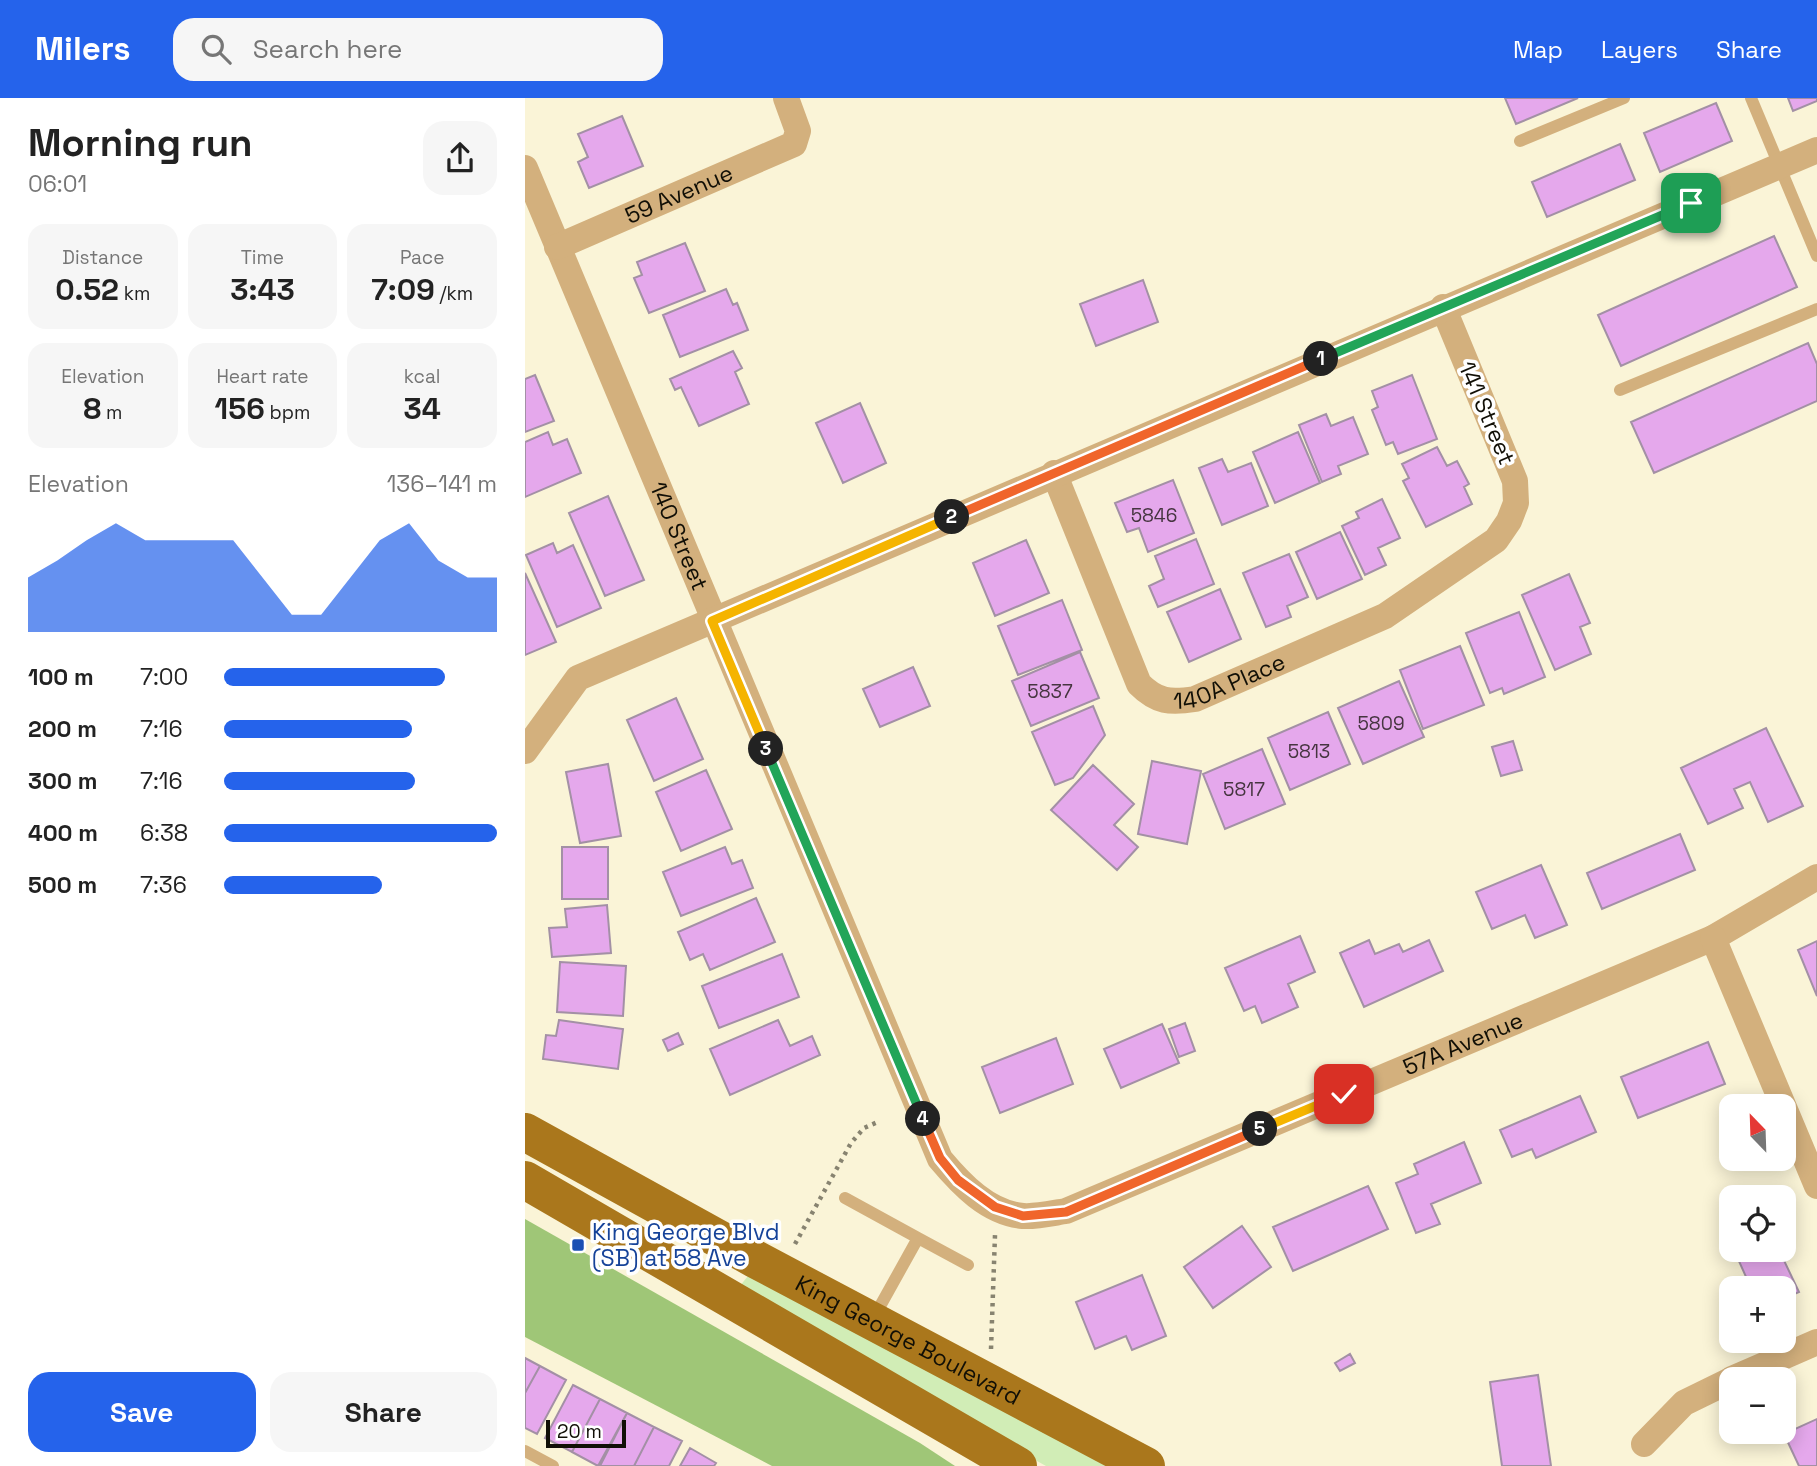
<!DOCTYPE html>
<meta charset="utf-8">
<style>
body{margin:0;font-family:"Space Grotesk",sans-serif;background:#f6f6f6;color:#222;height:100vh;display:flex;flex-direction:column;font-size:26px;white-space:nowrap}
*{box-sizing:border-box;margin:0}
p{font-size:23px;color:#767676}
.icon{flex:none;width:38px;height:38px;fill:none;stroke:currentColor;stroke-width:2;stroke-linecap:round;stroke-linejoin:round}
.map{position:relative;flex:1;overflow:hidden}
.panel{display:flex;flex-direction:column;background:#fff;width:525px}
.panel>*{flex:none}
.needle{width:46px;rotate:337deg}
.fabs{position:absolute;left:1194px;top:996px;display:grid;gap:14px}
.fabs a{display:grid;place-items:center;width:77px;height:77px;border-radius:14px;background:#fff;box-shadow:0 4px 18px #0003;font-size:35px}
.scale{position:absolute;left:21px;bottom:18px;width:80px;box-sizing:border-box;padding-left:7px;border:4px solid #110f06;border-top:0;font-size:19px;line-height:24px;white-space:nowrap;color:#110f06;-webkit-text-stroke:5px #fff;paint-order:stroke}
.pin{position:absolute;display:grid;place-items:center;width:60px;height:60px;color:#fff;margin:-30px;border-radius:14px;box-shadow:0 4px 10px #0006}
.km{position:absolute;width:35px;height:35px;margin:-18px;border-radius:50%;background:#222;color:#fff;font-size:19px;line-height:35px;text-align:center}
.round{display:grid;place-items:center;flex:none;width:74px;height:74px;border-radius:21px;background:#f6f6f6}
.overview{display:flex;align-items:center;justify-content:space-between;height:119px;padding:0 28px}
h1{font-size:38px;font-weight:700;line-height:52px}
.metrics{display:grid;grid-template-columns:repeat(3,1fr);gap:10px;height:119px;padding:7px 28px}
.metrics div{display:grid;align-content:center;border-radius:18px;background:#f6f6f6;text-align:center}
.metrics b{font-size:30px;font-weight:700}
.metrics small{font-size:19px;font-weight:400}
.metrics p{font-size:19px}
.chart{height:196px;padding:14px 28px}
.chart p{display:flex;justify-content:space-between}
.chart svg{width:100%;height:126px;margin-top:7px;fill:#2563eb;opacity:.7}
.action{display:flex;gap:14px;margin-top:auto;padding:14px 28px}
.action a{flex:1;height:80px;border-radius:21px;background:#2563eb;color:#fff;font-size:28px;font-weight:700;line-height:80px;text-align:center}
.action a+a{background:#f6f6f6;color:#222}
ul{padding:0 28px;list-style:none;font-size:23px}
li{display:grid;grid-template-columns:112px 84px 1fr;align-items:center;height:52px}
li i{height:18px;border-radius:9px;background:#2563eb}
header{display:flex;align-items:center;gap:42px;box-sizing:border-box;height:98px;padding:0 35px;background:#2563eb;color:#fff}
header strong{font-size:33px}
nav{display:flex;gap:38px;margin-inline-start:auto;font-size:24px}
.search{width:490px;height:63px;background:#f6f6f6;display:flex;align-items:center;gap:18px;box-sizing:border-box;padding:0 24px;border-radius:21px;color:#767676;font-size:26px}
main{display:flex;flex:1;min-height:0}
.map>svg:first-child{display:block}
.green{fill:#d1edb6}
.forest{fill:#9fc677}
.building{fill:#e5a8ec;stroke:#a390a5;stroke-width:2}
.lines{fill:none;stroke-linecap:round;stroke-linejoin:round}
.path{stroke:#878370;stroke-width:4.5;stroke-dasharray:3.5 5;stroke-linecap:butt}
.lane{stroke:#d3b07d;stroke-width:12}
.street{stroke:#d3b07d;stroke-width:26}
.primary{stroke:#aa771c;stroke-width:38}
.split-1-casing{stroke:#fff;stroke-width:14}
.split-2-casing{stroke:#fff;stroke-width:14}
.split-3-casing{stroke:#fff;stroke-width:14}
.split-4-casing{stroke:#fff;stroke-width:14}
.split-5-casing{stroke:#fff;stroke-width:14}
.split-6-casing{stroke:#fff;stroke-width:14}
.split-1{stroke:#22a559;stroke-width:9}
.split-2{stroke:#f0652b;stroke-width:9}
.split-3{stroke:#f5b400;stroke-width:9}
.split-4{stroke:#22a559;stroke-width:9}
.split-5{stroke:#f0652b;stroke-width:9}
.split-6{stroke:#f5b400;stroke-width:9}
.transit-dot{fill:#1a4fb4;stroke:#fff;stroke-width:2.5}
.labels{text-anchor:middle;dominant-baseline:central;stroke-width:7;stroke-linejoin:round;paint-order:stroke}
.number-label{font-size:19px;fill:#463540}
.street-label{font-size:23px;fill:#110f06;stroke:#fff}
.transit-label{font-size:23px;fill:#164399;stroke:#fff;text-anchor:start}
</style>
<header>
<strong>Milers</strong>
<div class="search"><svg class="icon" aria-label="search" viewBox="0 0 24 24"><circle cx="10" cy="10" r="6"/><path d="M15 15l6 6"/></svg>Search here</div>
<nav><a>Map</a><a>Layers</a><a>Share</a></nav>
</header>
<main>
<section class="panel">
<div class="overview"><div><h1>Morning run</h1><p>06:01</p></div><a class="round"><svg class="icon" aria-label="share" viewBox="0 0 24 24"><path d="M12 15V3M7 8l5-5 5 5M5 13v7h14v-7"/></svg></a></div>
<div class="metrics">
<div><p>Distance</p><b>0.52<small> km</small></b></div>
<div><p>Time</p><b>3:43</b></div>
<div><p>Pace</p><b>7:09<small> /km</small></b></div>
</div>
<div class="metrics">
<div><p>Elevation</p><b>8<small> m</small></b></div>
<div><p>Heart rate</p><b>156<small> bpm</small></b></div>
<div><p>kcal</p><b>34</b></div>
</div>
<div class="chart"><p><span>Elevation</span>136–141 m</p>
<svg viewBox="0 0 160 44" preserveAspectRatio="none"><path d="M0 44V25L10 19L20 12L30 6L40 12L50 12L60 12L70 12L80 25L90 38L100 38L110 25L120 12L130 6L140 19L150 25L160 25V44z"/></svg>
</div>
<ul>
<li><b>100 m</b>7:00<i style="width:81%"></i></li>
<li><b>200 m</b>7:16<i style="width:69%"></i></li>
<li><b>300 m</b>7:16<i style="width:70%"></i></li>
<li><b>400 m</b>6:38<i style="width:100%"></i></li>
<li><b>500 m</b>7:36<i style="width:58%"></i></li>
</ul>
<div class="action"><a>Save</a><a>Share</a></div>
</section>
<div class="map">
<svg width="1292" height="1368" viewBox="0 0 1292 1368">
<rect width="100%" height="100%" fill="#faf4d7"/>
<!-- green -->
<path class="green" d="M227,1173L585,1368H521L210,1194Z"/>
<!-- forest -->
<path class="forest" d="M0,1121L395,1345L430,1368H247L0,1239Z"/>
<!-- building -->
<path class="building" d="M980,0H1053L991,26Z
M1263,0H1292V3L1268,13Z
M1191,5L1207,43L1135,74L1119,35Z
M97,18L118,68L64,90L53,64L63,59L53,36Z
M1095,46L1110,82L1022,119L1007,84Z
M1249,138L1272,189L1096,268L1073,217Z
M160,145L180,193L124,215L109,180L117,177L112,164Z
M618,182L633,224L571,248L555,206Z
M201,191L208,207L212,205L223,232L155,259L138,217Z
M1283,245L1292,266V303L1129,375L1106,324Z
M208,253L217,270L210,274L224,306L174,328L156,289L150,292L145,281Z
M10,277L29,323L0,334V281Z
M887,277L912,341L873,356L868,344L861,347L847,312L853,309L847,293Z
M335,305L361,365L318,385L291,325Z
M801,316L806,328L828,319L843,356L813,368L816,376L797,384L774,327Z
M23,334L28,347L42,341L56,375L0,399V344Z
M773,334L795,385L750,405L728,354Z
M912,349L922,368L932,363L944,386L939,389L947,406L901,429L878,383L884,380L877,366Z
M697,361L703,374L726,365L743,408L697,427L674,370Z
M648,382L669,435L623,454L614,430L602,434L590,405Z
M83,398L119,482L80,498L44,415Z
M857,401L875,440L853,450L861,467L840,477L817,428L834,420L831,414Z
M815,434L837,481L792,501L771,454Z
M671,441L689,486L633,509L624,488L639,481L630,458Z
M501,442L524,495L470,518L448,465Z
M28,445L32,455L48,447L76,510L32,529L1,457Z
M764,456L783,499L762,508L766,519L741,529L718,475Z
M0,475L31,544L0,557Z
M1044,476L1065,525L1055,529L1066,556L1030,572L997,497Z
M695,491L716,541L664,564L642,514Z
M537,502L557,552L493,577L473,528Z
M994,514L1020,579L979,596L977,590L965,595L941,535Z
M935,548L959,607L898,631L875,572Z
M555,554L574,600L506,628L487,583Z
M388,569L405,608L355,629L338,591Z
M874,583L899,639L838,666L813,610Z
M151,600L178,661L129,683L102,622Z
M568,608L580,637L548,680L530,687L507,634Z
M803,614L825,666L765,692L743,640Z
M1241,630L1278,708L1243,724L1225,684L1209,691L1218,710L1183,726L1156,670Z
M988,643L997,672L976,678L967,649Z
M737,651L760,706L700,731L678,676Z
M627,663L676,673L662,746L613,736Z
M83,666L96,738L55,745L41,674Z
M568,667L609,706L589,727L613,749L592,772L526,712Z
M181,672L207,731L156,753L131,694Z
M1155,736L1170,772L1077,811L1062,775Z
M37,749H83V801H37Z
M200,749L207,766L217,762L228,790L156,818L138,774Z
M1016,767L1042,827L1010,840L1000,817L967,831L951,794Z
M231,800L250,844L185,872L178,856L165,862L153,834Z
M82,807L86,855L27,859L24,830L42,829L40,811Z
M775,838L790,874L763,886L773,909L737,925L730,908L719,913L700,870Z
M844,842L850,856L874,846L878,854L904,842L918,873L839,909L815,855Z
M1292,843V898L1273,852Z
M257,856L274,899L194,930L177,888Z
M35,864L101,868L98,918L32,914Z
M34,922L98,931L93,971L18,961L21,937L31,938Z
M253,922L265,948L287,938L295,957L205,997L185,951Z
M660,925L670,953L654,959L644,931Z
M637,926L654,965L596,990L579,951Z
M153,935L158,946L143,953L138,942Z
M531,940L548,986L475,1015L457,969Z
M1183,944L1200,986L1113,1020L1096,979Z
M1055,998L1071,1034L1011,1060L1007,1051L987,1059L975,1032Z
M939,1044L956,1085L906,1106L915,1126L891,1135L871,1085L893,1076L889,1066Z
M843,1088L863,1131L768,1173L748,1129Z
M717,1128L746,1169L688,1210L659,1169Z
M1209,1152H1254L1274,1194L1258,1201V1190H1226Z
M617,1177L641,1238L607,1252L601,1238L570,1251L551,1204Z
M825,1256L830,1265L815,1273L810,1265Z
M0,1260L15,1268L0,1295Z
M15,1268L41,1282L12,1336L0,1330V1295Z
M1013,1277L1026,1368H977L965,1284Z
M48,1287L75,1301L47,1354L20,1340Z
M75,1301L102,1315L73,1368L47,1354Z
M102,1315L129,1329L109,1368H75Z
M1292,1321V1368H1274L1259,1336Z
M129,1329L157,1343L144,1368H109Z
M165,1350L191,1365L189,1368H155Z"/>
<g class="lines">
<!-- path -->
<path class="path" d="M270,1146L326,1045L339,1030L355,1023
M466,1251L470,1137"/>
<!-- lane -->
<path class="lane" d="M1226,0L1292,158
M995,43L1099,0
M1095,292L1292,211
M320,1100L393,1140
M349,1219L393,1140L443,1167
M0,1353L28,1368"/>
<!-- street -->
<g class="street">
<path id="s1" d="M0,70L415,1061C436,1086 463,1115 498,1118C511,1119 528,1115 541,1113L1188,840L1292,779"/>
<path id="s2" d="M32,149L269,46L273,33L261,0"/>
<path id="s3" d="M529,375L614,586C632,604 645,605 670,601L860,518L971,442L984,423L991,405L990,383L918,209"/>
<path d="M0,653L53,580L1292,52"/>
<path d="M1188,840L1292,1088"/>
<path d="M1207,1281L1292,1244"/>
<path d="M1119,1346L1159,1305L1206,1282"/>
</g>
<!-- primary -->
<g class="primary">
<path id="s4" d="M0,1034L230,1161L621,1368"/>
<path d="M0,1082L493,1368"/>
</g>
</g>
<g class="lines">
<!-- split-1 casing -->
<g class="split-1-casing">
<path id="split-1" d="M796,261L1166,105"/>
</g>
<!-- split-2 casing -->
<g class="split-2-casing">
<path id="split-2" d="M427,419L796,261"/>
</g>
<!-- split-3 casing -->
<g class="split-3-casing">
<path id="split-3" d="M241,651L187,523L427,419"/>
</g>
<!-- split-4 casing -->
<g class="split-4-casing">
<path id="split-4" d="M241,651L398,1021"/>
</g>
<!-- split-5 casing -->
<g class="split-5-casing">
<path id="split-5" d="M398,1021L415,1060L433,1082L470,1109L498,1118L541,1114L735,1031"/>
</g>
<!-- split-6 casing -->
<g class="split-6-casing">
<path id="split-6" d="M735,1031L819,996"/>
</g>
<!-- split-1 -->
<use href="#split-1" class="split-1"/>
<!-- split-2 -->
<use href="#split-2" class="split-2"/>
<!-- split-3 -->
<use href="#split-3" class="split-3"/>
<!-- split-4 -->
<use href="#split-4" class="split-4"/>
<!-- split-5 -->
<use href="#split-5" class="split-5"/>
<!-- split-6 -->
<use href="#split-6" class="split-6"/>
</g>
<!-- markers -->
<rect class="transit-dot" x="46" y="1140" width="14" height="14" rx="3.5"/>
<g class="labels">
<!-- number labels -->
<g class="number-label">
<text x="629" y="417">5846</text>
<text x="525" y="593">5837</text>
<text x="856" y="625">5809</text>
<text x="784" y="653">5813</text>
<text x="719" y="691">5817</text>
</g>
<!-- street labels -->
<g class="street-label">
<text stroke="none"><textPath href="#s2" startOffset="133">59 Avenue</textPath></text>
<text transform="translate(962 315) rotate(67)">141 Street</text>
<text stroke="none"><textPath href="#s1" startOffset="399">140 Street</textPath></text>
<text stroke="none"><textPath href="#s3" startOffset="326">140A Place</textPath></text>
<text stroke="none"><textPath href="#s1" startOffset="1652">57A Avenue</textPath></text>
<text stroke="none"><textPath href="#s4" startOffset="436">King George Boulevard</textPath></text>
</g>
<!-- transit labels -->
<g class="transit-label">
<text x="67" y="1134">King George Blvd<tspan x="67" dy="26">(SB) at 58 Ave</tspan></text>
</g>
</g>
</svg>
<div class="fabs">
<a><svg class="needle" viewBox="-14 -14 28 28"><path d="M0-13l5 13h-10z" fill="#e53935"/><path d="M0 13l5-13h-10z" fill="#767676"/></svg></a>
<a><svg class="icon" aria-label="locate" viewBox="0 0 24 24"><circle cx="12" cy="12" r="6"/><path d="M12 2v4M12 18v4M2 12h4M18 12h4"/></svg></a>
<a>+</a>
<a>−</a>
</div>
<div class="scale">20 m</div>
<div class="pin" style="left:1166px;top:105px;background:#1e9e55"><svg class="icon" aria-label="arrive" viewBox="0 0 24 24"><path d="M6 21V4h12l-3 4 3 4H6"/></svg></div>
<div class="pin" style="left:819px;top:996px;background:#d93025"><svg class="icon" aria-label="check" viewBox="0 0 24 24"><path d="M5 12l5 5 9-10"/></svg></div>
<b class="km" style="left:796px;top:261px">1</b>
<b class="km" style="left:427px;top:419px">2</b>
<b class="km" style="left:241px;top:651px">3</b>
<b class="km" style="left:398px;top:1021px">4</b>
<b class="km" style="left:735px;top:1031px">5</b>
</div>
</main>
